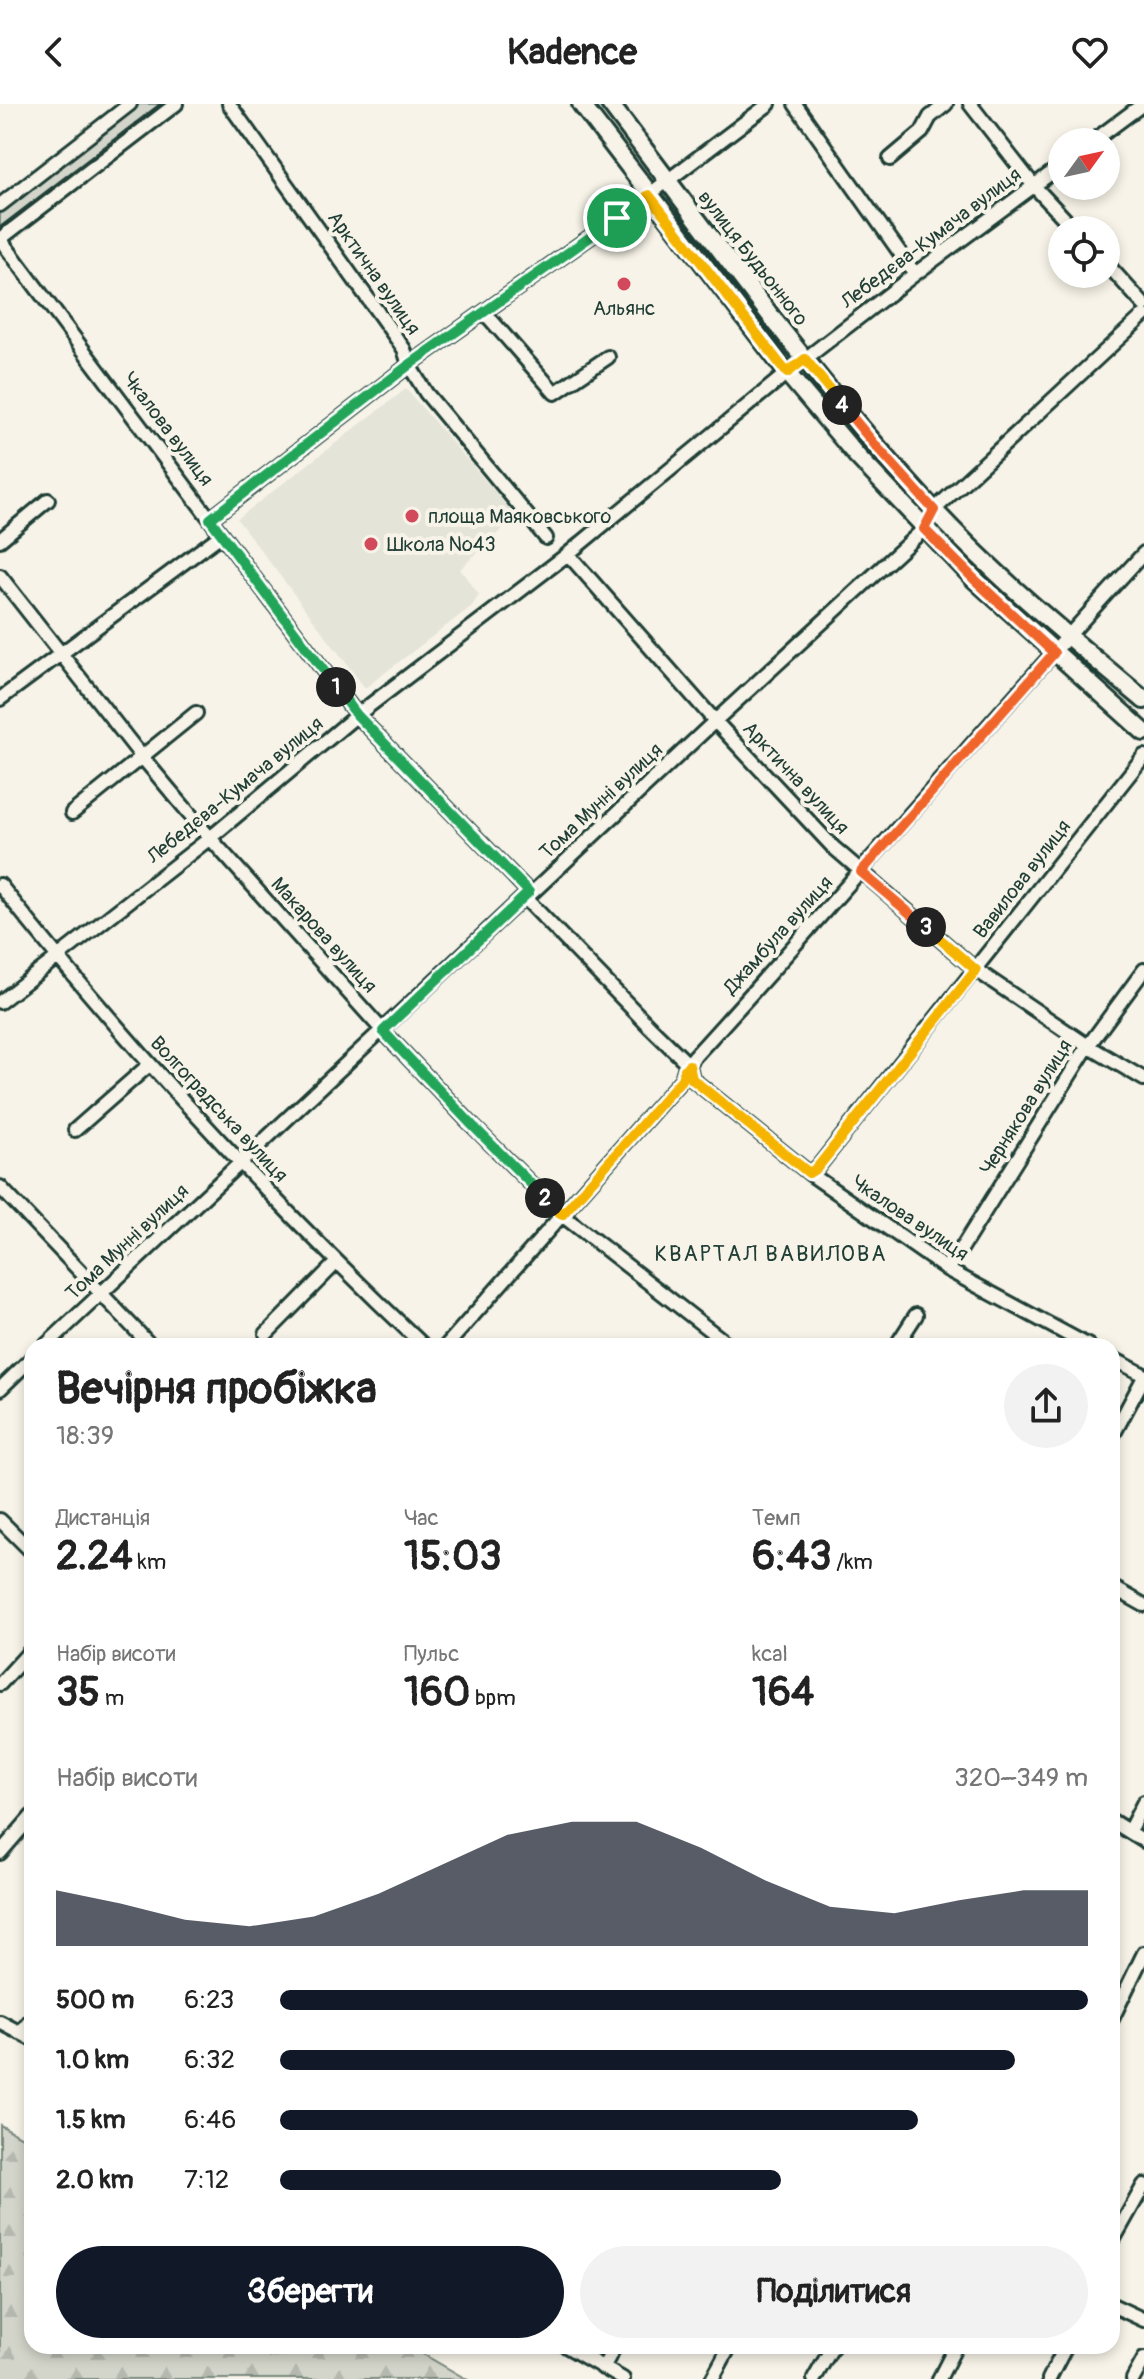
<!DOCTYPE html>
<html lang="uk">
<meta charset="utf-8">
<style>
body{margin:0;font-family:Pangolin,sans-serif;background:#f2f2f2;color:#222;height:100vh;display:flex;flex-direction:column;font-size:30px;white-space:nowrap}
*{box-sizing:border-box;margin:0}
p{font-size:26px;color:#767676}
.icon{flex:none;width:44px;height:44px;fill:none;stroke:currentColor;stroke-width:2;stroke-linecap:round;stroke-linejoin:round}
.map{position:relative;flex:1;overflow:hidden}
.drawer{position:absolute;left:24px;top:1234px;width:1096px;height:1016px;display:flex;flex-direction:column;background:#fff;border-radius:24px;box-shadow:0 4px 12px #0003}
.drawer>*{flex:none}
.needle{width:52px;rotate:57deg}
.controls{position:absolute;left:1048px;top:24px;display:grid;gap:16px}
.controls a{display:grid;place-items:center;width:72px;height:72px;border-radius:50%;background:#fff;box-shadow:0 4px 12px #0003;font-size:40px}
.pin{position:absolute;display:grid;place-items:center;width:68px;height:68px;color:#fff;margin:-34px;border:4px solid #fff;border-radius:50%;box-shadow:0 2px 8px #0007}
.km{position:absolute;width:40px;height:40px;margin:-20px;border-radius:50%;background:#222;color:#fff;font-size:22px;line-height:40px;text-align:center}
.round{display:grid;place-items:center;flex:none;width:84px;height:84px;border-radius:42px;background:#f2f2f2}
.head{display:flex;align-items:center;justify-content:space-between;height:136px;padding:0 32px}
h1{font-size:44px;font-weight:700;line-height:60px}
.figures{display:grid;grid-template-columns:repeat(3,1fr);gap:12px;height:136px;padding:8px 32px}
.figures div{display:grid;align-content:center}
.figures b{font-size:40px;font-weight:700}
.figures small{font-size:22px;font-weight:400}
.figures p{font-size:22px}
.chart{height:224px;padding:16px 32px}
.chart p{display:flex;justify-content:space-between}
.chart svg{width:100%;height:144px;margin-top:8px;fill:#111827;opacity:.7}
.button{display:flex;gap:16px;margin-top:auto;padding:16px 32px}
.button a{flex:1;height:92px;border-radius:48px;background:#111827;color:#fff;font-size:32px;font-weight:700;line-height:92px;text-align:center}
.button a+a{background:#f2f2f2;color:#222}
ul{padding:0 32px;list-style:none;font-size:26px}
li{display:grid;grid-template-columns:128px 96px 1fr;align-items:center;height:60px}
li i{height:20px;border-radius:10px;background:#111827}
header{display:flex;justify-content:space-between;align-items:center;height:104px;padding:0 32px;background:#fff;font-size:36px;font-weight:700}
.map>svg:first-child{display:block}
.built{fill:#e5e4d9}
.grass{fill:url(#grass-tufts);stroke:#79897f;stroke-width:2}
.forest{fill:url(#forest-firs);stroke:#79897f;stroke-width:2}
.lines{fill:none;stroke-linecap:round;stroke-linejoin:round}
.minor-casing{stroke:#1f3d34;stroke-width:18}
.major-casing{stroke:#1f3d34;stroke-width:22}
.minor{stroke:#f7f3e8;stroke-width:12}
.major{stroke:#f7f3e8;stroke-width:16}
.tram{stroke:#1f3d34;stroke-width:2}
.split-1-casing{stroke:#fff;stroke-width:16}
.split-2-casing{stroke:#fff;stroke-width:16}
.split-3-casing{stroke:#fff;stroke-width:16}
.split-4-casing{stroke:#fff;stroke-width:16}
.split-5-casing{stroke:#fff;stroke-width:16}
.split-1{stroke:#22a559;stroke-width:10}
.split-2{stroke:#22a559;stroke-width:10}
.split-3{stroke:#f5b400;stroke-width:10}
.split-4{stroke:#f0652b;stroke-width:10}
.split-5{stroke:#f5b400;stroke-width:10}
.poi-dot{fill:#d1495b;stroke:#f7f3e8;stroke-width:3}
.labels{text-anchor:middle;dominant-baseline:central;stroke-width:8;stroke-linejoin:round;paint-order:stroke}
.street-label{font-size:20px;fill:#1f3d34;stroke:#f7f3e8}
.poi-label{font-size:20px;fill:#1f3d34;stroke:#f7f3e8;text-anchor:start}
.neighbourhood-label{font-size:22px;letter-spacing:2px;fill:#1f3d34;stroke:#f7f3e8}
</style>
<header><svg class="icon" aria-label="back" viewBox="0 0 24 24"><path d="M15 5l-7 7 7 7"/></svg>Kadence<svg class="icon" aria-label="heart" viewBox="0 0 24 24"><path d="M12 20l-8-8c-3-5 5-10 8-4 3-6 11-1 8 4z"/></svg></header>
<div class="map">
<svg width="1144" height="2275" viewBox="0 0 1144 2275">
<defs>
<pattern id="grass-tufts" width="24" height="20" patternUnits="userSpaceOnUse" patternTransform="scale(2)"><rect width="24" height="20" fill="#d3d5ca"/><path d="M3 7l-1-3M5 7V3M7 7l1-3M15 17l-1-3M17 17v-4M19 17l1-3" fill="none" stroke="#b5b8ae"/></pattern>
<pattern id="forest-firs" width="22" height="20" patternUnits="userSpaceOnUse" patternTransform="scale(2)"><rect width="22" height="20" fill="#d3d5ca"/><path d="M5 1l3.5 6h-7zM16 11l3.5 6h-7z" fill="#b5b8ae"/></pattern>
</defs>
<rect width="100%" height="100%" fill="#f7f3e8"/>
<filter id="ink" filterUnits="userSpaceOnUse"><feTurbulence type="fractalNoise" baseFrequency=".0125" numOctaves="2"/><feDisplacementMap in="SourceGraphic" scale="16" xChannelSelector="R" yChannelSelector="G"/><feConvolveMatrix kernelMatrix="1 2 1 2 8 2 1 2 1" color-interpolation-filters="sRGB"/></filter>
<g filter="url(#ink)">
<!-- built -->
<path class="built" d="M406,285L516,412L460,465L479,491L472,502L365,584L237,415Z"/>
<!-- grass -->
<path class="grass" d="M138,0H163L0,128V107Z
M671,94L792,250V256L788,258L665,98Z
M804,266L927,407L924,417L798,272L797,269Z"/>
<!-- forest -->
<path class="forest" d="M0,2021L32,2038V2242H409L466,2275H0Z"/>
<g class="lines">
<!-- minor casing -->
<g class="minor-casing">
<path id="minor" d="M229,0L404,245L409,261L426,289L546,434
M795,0L915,170
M970,0L1034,82L1075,126
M1092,38L1143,0
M890,55L922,28L930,13L946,0
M0,101L130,0
M0,135L357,611L529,788
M0,135L176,0
M1106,159L1144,201
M485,209L555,289L608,253
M210,415L409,261L638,99L769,0
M0,436L48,396
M568,450L715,617L833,743L976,866L1088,942L1144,975
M0,472L142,653L210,734L383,927L472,1021L562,1111L730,1242
M0,595L221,431
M72,709L196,609
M0,781C129,945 272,1098 424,1242
M524,793L649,922L689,961L692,975L809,1069L948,1166L1089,1242
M0,898L210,734L357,611L568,450L787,269L915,170L1062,61
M75,1026L149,961
M809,1069L817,1064L825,1054L1144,652
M0,1083L151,1242
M948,1166L1088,942L1144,866
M266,1230L336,1159
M45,1242L529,788H533L715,617L924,425L934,406L1144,211
M446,1242L682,975L685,965L694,953C846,787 991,614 1144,449
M896,1242L916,1211
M1112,1254L1144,1271
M0,1285L32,1254
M1112,1333L1144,1273
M0,1416L32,1448
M1112,1483L1144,1501
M0,1580L32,1545
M1112,1717L1144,1737
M1129,1727L1144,1698
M0,1749L32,1712
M1112,1915L1144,1849
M0,1918L32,1935
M20,1929L32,1914
M1112,2138L1144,2081
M1112,2201L1144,2216
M566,2242L623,2275
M603,2264L615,2242
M712,2275L730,2242
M814,2275L833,2242
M939,2275L956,2242
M1049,2275L1066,2242
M1133,2275L1144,2255"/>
</g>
<!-- major casing -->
<g class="major-casing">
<path id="major" d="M581,0L787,269L857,352L974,475L1144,628
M610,0C714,137 815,278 932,404C997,474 1071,535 1144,596"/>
</g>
<!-- minor -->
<use href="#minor" class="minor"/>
<!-- major -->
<use href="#major" class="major"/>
<!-- tram -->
<path class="tram" d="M0,123L160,0"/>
</g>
</g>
<g class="lines" filter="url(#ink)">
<!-- split-1 casing -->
<g class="split-1-casing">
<path id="split-1" d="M336,583L210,415L409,261L617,114"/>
</g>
<!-- split-2 casing -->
<g class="split-2-casing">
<path id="split-2" d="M336,583L357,611L529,788L383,927L472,1021L545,1094"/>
</g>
<!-- split-3 casing -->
<g class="split-3-casing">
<path id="split-3" d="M545,1094L562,1111L682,975L685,965L689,961L692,975L809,1069L817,1064L976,866L926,823"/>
</g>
<!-- split-4 casing -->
<g class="split-4-casing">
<path id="split-4" d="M842,301L876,342L934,406L924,425L974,475L1054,549L861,768L926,823"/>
</g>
<!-- split-5 casing -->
<g class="split-5-casing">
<path id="split-5" d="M617,114L649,91L787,269L805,255L842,301"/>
</g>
<!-- split-1 -->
<use href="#split-1" class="split-1"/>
<!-- split-2 -->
<use href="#split-2" class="split-2"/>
<!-- split-3 -->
<use href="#split-3" class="split-3"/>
<!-- split-4 -->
<use href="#split-4" class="split-4"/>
<!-- split-5 -->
<use href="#split-5" class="split-5"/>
</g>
<!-- markers -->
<g class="poi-dot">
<circle cx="624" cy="180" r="8"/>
<circle cx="412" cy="412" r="8"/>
<circle cx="371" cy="440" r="8"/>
</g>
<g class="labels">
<!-- street labels -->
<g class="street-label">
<text transform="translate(931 134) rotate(-37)">Лебедєва-Кумача вулиця</text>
<text transform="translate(753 154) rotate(52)">вулиця Будьонного</text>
<text transform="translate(374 169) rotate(55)">Арктична вулиця</text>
<text transform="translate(168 325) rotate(53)">Чкалова вулиця</text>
<text transform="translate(796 674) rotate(47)">Арктична вулиця</text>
<text transform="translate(235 686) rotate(-39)">Лебедєва-Кумача вулиця</text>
<text transform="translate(601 697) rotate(-43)">Тома Мунні вулиця</text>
<text transform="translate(1022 775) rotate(-52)">Вавилова вулиця</text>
<text transform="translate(324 831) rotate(48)">Макарова вулиця</text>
<text transform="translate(778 831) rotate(-48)">Джамбула вулиця</text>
<text transform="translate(1026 1003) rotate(-58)">Чернякова вулиця</text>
<text transform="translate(219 1005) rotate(47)">Волгоградська вулиця</text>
<text transform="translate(910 1114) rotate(34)">Чкалова вулиця</text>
<text transform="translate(127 1138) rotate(-43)">Тома Мунні вулиця</text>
</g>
<!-- poi labels -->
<g class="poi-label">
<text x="624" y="204" text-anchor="middle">Альянс</text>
<text x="428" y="412">площа Маяковського</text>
<text x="387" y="440">Школа №43</text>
</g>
<!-- neighbourhood labels -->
<g class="neighbourhood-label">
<text x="771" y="1150">КВАРТАЛ ВАВИЛОВА</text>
</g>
</g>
</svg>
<div class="controls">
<a><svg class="needle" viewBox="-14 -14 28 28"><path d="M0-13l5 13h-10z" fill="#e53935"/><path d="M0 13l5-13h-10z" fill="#767676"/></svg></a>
<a><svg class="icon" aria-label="locate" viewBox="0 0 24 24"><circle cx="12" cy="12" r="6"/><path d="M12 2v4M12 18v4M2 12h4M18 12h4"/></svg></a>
</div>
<div class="pin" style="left:617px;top:114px;background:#1e9e55"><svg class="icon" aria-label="arrive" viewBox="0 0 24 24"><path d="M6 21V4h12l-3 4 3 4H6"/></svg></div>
<b class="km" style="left:336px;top:583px">1</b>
<b class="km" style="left:545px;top:1094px">2</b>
<b class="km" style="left:926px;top:823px">3</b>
<b class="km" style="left:842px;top:301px">4</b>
<section class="drawer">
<div class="head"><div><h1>Вечірня пробіжка</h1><p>18:39</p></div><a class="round"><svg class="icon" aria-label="share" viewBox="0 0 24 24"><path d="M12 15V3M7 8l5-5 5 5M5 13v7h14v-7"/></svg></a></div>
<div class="figures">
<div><p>Дистанція</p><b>2.24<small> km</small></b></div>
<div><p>Час</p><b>15:03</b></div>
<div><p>Темп</p><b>6:43<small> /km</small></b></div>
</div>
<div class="figures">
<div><p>Набір висоти</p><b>35<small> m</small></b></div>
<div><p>Пульс</p><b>160<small> bpm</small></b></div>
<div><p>kcal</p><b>164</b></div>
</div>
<div class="chart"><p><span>Набір висоти</span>320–349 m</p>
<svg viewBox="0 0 160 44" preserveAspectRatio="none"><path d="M0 44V27L10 31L20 36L30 38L40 35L50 28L60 19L70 10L80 6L90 6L100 14L110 24L120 32L130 34L140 30L150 27L160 27V44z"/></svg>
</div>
<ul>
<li><b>500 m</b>6:23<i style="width:100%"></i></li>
<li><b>1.0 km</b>6:32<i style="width:91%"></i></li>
<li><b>1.5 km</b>6:46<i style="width:79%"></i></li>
<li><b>2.0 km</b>7:12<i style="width:62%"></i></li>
</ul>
<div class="button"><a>Зберегти</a><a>Поділитися</a></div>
</section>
</div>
